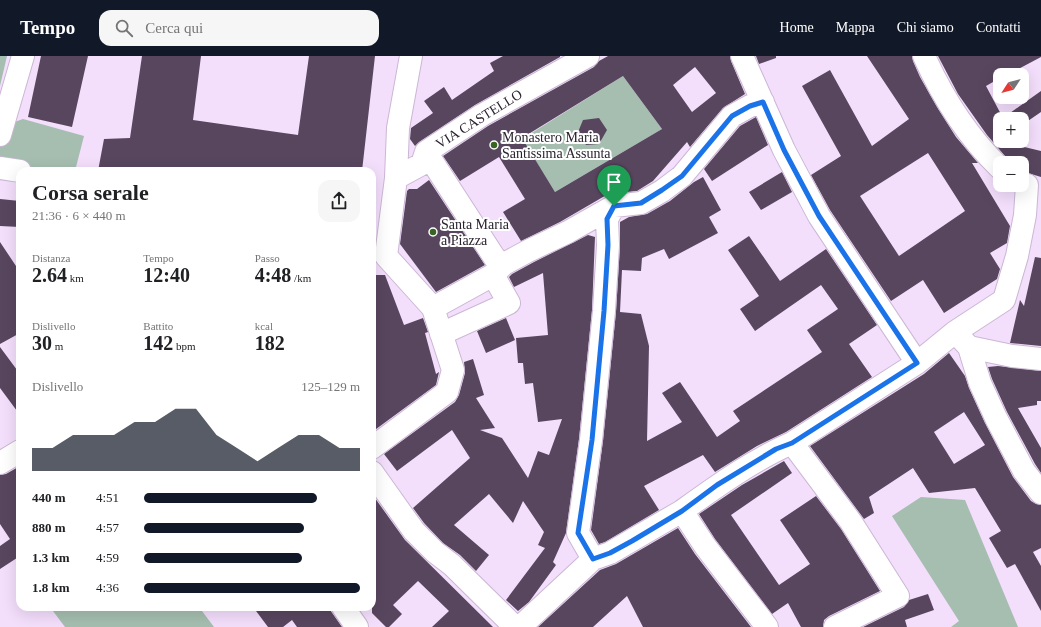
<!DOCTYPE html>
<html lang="it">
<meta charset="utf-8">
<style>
body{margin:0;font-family:"Times New Roman",serif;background:#f6f6f6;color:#202124;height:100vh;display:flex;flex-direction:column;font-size:15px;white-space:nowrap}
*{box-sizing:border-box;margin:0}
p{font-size:13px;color:#757577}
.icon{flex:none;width:22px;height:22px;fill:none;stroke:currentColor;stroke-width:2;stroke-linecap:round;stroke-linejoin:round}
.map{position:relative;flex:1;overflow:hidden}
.drawer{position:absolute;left:16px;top:111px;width:360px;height:444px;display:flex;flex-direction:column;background:#fff;border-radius:12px;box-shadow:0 4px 16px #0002}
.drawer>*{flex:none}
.needle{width:26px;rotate:234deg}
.fabs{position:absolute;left:993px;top:12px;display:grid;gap:8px}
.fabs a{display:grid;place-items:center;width:36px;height:36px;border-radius:8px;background:#fff;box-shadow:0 4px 16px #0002;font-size:20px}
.pin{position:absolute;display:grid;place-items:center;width:34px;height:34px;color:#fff;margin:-41px -17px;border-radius:50% 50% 50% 0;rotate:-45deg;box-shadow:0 0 4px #0007}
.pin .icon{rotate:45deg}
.round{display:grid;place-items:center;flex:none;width:42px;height:42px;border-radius:12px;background:#f6f6f6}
.headline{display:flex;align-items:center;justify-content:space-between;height:68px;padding:0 16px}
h1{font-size:22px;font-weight:700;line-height:30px}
.metrics{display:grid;grid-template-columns:repeat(3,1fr);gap:6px;height:68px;padding:4px 16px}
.metrics div{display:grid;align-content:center}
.metrics b{font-size:20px;font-weight:700}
.metrics small{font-size:11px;font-weight:400}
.metrics p{font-size:11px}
.chart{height:112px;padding:8px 16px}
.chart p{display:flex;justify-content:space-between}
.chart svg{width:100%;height:72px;margin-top:4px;fill:#111827;opacity:.7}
ul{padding:0 16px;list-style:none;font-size:13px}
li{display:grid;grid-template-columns:64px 48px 1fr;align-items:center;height:30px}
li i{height:10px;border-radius:5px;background:#111827}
header{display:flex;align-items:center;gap:24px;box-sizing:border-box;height:56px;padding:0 20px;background:#111827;color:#fff}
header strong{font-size:19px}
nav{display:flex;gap:22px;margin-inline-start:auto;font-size:14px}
.search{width:280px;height:36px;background:#f6f6f6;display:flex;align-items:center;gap:10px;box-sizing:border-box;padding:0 14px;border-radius:12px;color:#757577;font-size:15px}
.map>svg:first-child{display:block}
.green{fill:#a5beaf}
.building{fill:#58465f;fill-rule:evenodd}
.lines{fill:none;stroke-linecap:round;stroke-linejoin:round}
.minor-casing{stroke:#cbb7d4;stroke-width:24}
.minor{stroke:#fff;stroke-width:22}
.route-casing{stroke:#fff;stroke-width:8}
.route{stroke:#1a73e8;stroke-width:5}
.poi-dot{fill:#386523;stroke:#fff;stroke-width:1.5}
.labels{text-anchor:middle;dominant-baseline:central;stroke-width:4;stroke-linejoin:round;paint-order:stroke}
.street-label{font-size:14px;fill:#2a222e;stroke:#fff}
.poi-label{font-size:14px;fill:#2a222e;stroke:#fff;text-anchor:start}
</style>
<header>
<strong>Tempo</strong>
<div class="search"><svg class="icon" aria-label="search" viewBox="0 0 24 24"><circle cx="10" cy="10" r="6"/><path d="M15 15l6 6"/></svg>Cerca qui</div>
<nav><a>Home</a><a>Mappa</a><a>Chi siamo</a><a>Contatti</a></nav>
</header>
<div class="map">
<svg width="1041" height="571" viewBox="0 0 1041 571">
<rect width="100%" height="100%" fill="#f3defc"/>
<!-- green -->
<path class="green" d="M0,0H7L0,30Z
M623,20L662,73L555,136L522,83Z
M23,63L84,80L75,115H55L0,109V87L6,69Z
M921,441L965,444L1018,571H951L959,565L892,460Z
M50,551H199L214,571H65Z"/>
<!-- building -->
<path class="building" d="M41,0H88L72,71L28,61Z
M142,0H201L193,64L298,79L309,0H375L362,115H98L104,83L130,82Z
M503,0H560V1L475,49L419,86L415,90L410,83L411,72L433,57L424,45L444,31L452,44L494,15L490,7Z
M608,0H730L731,5L745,38L723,52L690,91L687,86L653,125L637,135L615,137V134L560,166L521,185L503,156L525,143L499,101L460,125L443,100L488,70L594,11L599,5ZM695,11L716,37L692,56L673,29ZM623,20L662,73L555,136L522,82Z
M756,0H776V2L759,8Z
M867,0H912L913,5L920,21L937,51L956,81L978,107H972L1010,170L1007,187L990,197L1000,213L997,223L944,257L923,224L891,245L830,154L811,119L841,100L802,30L830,14L872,90L909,63ZM928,97L965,155L899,200L860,140Z
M938,0H1041V1L1007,19H1000V22L986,30L1003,62L1041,35V56L1022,69V63H1000V84L999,85L1041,95V121L1028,117H1022V107H1011L987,79L958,38Z
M756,61L768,89L712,125L704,113L740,70Z
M599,62L607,74L599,88L586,89L578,76L583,64Z
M782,116L792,136L761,154L749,136Z
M703,121L721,154L709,161L718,177L669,203L664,193L642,202L641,215L622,214L620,256L641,258L649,290L647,385L682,366L662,337L680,326L717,381L740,365L733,355L822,296L807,274L838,253L821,229L755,275L740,253L759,240L728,194L749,180L780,225L826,193L877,269L849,288L872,321L786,376L757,390L715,416L703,399L644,430L659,454L605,486L599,488L591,474L603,385L616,256L620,190V166L629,161L647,158L670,145L694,126Z
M429,124L485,209L436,236L400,188L407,135L409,133H417Z
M0,143L20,145V171L0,170Z
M588,179L595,181L592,254L579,383L566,477L553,506L556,509L529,546L518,555L506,544L545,492L538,489L544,476L523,445L513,467L489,438L454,469L489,499L476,515L460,499L443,487L424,467L413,452L470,402L452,374L397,415L384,398L455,346L459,339L465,317L464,306L473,303L484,339L476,342L495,372L480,374L502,382L528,422L538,395L549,399L562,363L538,366L533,327L525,328L523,307H518L516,282L548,279L543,217L514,231L509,221L512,218L534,206Z
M0,186L20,216V277L0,288Z
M1035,201L1041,202V290L1010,287L1020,244L1024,250Z
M372,219H385L404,269L423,262L428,276L425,277L436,318L439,316L436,329L372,376Z
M506,262L515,284L486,297L477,275Z
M0,291L20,318V359L0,332Z
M949,297L965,320L969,332L985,367L1013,421L1031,445L1036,448L1041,449V492L1033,496L1041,510V555L1015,508L1007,512L989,482L1001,475L975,432L929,437L913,412L869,441L874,457L864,463L810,390L924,318ZM964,356L985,389L954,408L934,376Z
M998,310L1041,315V345H1037V349L1018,352L1041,392V417L1035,408L1007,356L992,323L988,311Z
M784,405L792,417L731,459L779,529L810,508L780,464L816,440L841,473L880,535L829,560L824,564L823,571H801L788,547L772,558L715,483L699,458L742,429Z
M20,410V500L0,513V490L10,483L0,468V419L6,418Z
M372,438L405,484L493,571H432L449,555L418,525L393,549L402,558L389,571H386L372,557Z
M678,472L695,498L751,571H643L627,540L593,571H538L600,514L616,508Z
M928,538L934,554L905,564L907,571H863L904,551L909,544Z
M253,551H328L342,571H297L292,564L283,571H268Z"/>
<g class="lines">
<!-- minor casing -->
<g class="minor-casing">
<path id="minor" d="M742,0L784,94L819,160L917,307
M924,0C942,40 968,81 1000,112
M0,79L23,0
M426,96L498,207L504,208
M0,112L20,115
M396,122L398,72L411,0
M386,200L433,252L493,219L504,208L528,195L568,176L614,150L641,147L662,135L682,120L732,60L750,50L763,46
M386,200L396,122L422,108L426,96L482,59L588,0
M955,276L1004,244L1017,200L1025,159L1027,129
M441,278L509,247L493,219
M969,291L980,327L996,362L1024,415L1041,437
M792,387L851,466L898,540L835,571
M372,392L447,336L453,314L433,252
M0,407L20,395
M372,416L414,475L435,496L452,509L515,571
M593,503L610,497L682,455
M343,551L357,571
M520,571L593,503L578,477L591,384L604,255L608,189L607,163L614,150
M767,571L705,490L682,455C717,430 753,404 792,387L917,307L955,276L969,291L1012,300L1041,303"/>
</g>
<!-- minor -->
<use href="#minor" class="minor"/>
</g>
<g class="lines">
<!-- route casing -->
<g class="route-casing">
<path id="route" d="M763,46L784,94L819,160L917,307L792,387L776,393L717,429L682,455L632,485L610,497L593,503L578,477L592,384L604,255L608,189L607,163L614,150L641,147L662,134L682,120L732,60L750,50Z"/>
</g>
<!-- route -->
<use href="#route" class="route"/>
</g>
<!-- markers -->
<g class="poi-dot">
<circle cx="494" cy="89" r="4"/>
<circle cx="433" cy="176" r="4"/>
</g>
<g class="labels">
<!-- street labels -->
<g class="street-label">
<text transform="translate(479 63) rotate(-32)">VIA CASTELLO</text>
</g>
<!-- poi labels -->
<g class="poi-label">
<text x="502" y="81">Monastero Maria<tspan x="502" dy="16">Santissima Assunta</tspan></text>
<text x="441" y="168">Santa Maria<tspan x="441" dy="16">a Piazza</tspan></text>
</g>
</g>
</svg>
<div class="fabs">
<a><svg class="needle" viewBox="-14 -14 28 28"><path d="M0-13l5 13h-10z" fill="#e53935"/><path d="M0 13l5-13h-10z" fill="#757577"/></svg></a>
<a>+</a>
<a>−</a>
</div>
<div class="pin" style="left:614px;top:150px;background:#1e9e55"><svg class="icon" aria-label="arrive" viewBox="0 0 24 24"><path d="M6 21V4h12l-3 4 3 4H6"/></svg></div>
<section class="drawer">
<div class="headline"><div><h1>Corsa serale</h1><p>21:36 · 6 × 440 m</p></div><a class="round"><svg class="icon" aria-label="share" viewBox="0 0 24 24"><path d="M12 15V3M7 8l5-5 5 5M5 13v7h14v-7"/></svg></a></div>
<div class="metrics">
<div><p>Distanza</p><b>2.64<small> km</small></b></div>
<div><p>Tempo</p><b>12:40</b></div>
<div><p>Passo</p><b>4:48<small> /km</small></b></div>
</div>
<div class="metrics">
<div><p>Dislivello</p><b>30<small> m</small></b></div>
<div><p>Battito</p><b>142<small> bpm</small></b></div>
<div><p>kcal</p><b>182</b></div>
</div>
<div class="chart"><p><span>Dislivello</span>125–129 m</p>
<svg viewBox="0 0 160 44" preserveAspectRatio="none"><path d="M0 44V30L10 30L20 22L30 22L40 22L50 14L60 14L70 6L80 6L90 22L100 30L110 38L120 30L130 22L140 22L150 30L160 30V44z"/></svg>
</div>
<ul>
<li><b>440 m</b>4:51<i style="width:80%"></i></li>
<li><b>880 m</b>4:57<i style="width:74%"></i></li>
<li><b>1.3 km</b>4:59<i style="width:73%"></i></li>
<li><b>1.8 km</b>4:36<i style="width:100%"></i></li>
</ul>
</section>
</div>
